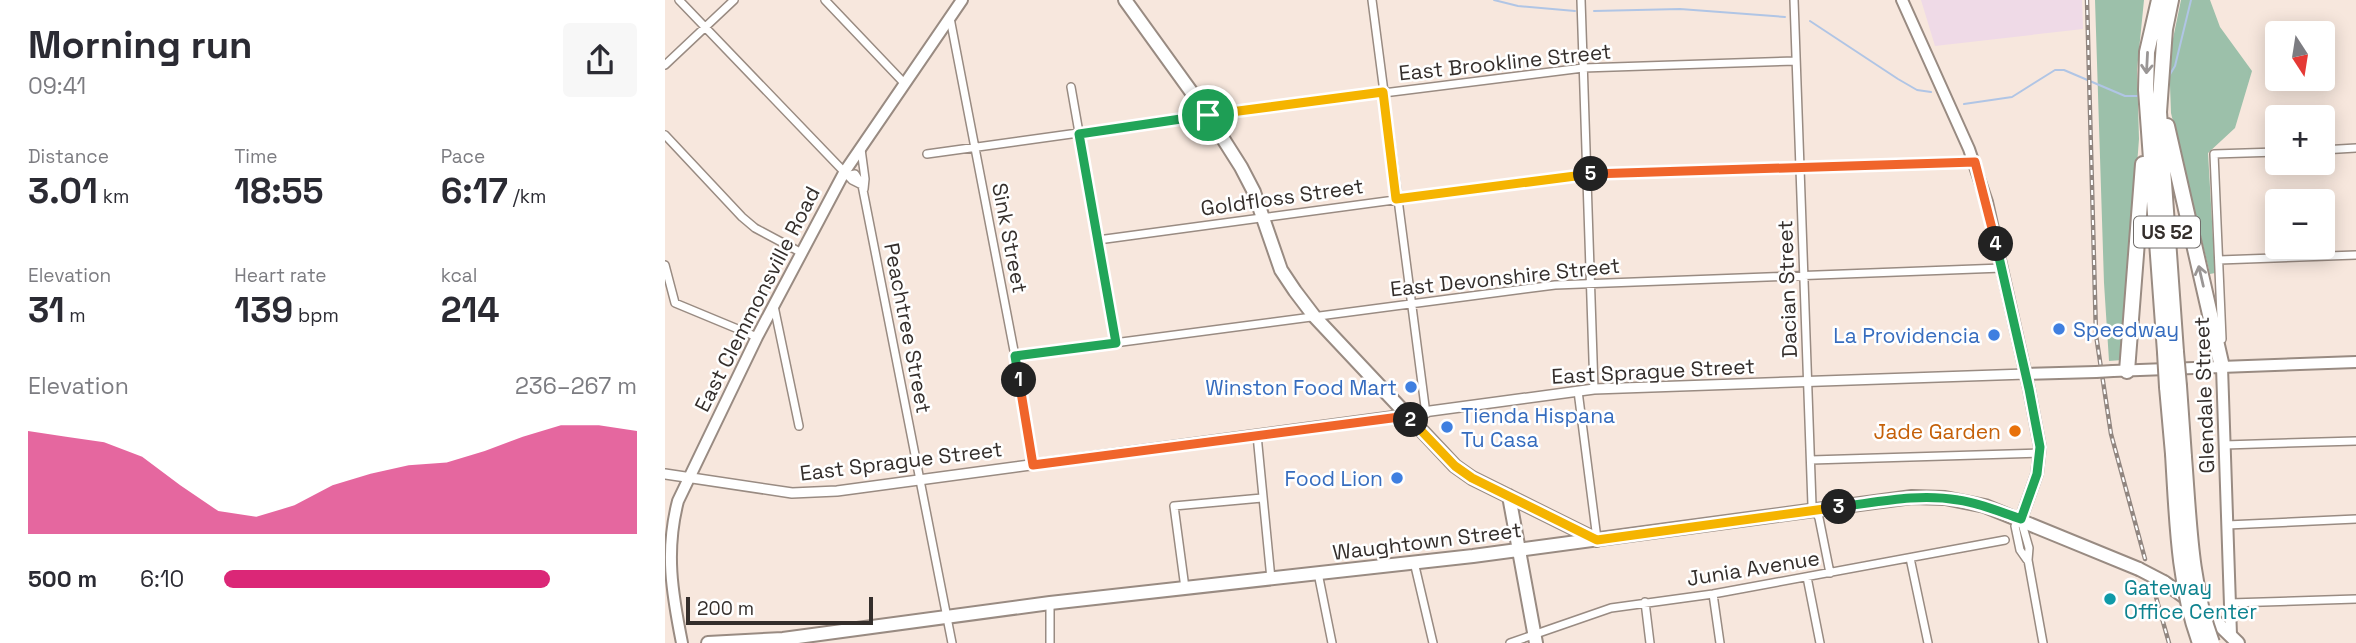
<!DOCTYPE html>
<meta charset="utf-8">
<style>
body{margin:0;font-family:"Space Grotesk",sans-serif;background:#f7f7f7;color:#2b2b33;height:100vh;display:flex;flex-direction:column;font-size:26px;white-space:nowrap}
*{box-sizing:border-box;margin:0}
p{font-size:23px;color:#7c7c81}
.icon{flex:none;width:38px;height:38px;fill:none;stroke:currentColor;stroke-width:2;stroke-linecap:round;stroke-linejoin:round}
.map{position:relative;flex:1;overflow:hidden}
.details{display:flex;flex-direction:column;background:#fff;width:665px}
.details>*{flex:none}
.needle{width:46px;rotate:168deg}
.controls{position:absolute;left:1600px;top:21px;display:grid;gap:14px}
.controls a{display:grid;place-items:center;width:70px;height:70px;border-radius:7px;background:#fff;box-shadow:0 4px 18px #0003;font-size:35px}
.scale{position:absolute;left:21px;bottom:18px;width:187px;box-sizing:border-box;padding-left:7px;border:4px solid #342e2b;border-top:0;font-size:19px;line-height:24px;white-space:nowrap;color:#342e2b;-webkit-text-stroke:5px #fff;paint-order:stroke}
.pin{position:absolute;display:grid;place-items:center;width:60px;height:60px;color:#fff;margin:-30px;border:4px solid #fff;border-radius:50%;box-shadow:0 2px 7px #0007}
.km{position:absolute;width:35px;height:35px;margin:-18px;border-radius:50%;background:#222;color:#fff;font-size:19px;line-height:35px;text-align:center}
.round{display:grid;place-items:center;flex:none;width:74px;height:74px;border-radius:7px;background:#f7f7f7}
.head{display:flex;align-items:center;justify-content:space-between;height:119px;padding:0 28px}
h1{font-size:38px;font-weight:600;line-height:52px}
.metrics{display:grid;grid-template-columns:repeat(3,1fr);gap:10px;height:119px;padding:7px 28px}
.metrics div{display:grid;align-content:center}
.metrics b{font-size:35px;font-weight:600}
.metrics small{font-size:19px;font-weight:400}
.metrics p{font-size:19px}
.chart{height:196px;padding:14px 28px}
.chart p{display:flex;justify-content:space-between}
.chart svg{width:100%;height:126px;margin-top:7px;fill:#db2777;opacity:.7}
ul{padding:0 28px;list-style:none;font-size:23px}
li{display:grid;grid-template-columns:112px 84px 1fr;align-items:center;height:52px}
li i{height:18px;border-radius:9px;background:#db2777}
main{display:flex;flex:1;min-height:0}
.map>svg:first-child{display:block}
.industrial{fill:#efdae7}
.forest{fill:#9cc0aa}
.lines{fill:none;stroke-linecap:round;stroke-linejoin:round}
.stream{stroke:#b0c5e5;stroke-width:2}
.minor-casing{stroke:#998b82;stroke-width:10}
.tertiary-casing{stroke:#998b82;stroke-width:12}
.secondary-casing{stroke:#998b82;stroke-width:14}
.primary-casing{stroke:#998b82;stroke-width:16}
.motorway-casing{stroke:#998b82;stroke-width:18}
.minor{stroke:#fff;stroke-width:7}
.tertiary{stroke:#fff;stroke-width:9}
.secondary{stroke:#fff;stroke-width:10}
.primary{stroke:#fff;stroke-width:12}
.motorway{stroke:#fff;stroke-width:14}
.rail-casing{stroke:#918680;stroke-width:4.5}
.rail{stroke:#fff;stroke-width:2;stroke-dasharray:5;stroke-linecap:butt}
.secondary-bridge-casing{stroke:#998b82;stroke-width:14;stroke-linecap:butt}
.primary-bridge-casing{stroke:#998b82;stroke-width:16;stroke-linecap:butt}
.motorway-bridge-casing{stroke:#998b82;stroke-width:18;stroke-linecap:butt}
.secondary-bridge{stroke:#fff;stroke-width:10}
.primary-bridge{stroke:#fff;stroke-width:12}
.motorway-bridge{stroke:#fff;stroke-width:14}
.oneway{stroke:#9a9695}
.split-1-casing{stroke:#fff;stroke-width:14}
.split-2-casing{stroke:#fff;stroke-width:14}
.split-3-casing{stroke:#fff;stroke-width:14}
.split-4-casing{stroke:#fff;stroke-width:14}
.split-5-casing{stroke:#fff;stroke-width:14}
.split-6-casing{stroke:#fff;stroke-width:14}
.split-1{stroke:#22a559;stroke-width:9}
.split-2{stroke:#f0652b;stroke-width:9}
.split-3{stroke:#f5b400;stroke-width:9}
.split-4{stroke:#22a559;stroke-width:9}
.split-5{stroke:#f0652b;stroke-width:9}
.split-6{stroke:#f5b400;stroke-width:9}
.shop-dot{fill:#3f7fe0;stroke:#fff;stroke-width:2.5}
.food-dot{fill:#e8710a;stroke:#fff;stroke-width:2.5}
.culture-dot{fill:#0f9aa8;stroke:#fff;stroke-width:2.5}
.labels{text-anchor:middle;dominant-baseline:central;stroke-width:5;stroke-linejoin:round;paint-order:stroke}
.shield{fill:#fff;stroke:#716d6b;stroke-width:2}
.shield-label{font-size:19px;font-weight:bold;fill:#342e2b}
.street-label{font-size:21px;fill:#342e2b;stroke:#fff}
.shop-label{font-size:21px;fill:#366cbe;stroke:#fff;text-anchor:end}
.food-label{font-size:21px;fill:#c56008;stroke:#fff;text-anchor:end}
.culture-label{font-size:21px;fill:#0d838f;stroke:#fff;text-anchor:start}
</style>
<main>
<section class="details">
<div class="head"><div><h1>Morning run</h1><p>09:41</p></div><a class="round"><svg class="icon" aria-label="share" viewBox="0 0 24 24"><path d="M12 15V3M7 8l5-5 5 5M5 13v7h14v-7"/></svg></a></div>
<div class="metrics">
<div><p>Distance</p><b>3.01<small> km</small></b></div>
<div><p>Time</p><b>18:55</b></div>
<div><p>Pace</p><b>6:17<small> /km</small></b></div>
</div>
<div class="metrics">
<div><p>Elevation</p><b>31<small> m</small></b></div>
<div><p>Heart rate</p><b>139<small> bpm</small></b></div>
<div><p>kcal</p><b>214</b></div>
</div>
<div class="chart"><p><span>Elevation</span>236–267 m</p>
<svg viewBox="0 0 160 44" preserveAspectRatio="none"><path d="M0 44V8L10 10L20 12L30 17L40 27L50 36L60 38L70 34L80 27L90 23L100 20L110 19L120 15L130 10L140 6L150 6L160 8V44z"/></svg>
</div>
<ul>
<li><b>500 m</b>6:10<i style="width:79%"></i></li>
</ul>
</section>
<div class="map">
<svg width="1691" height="643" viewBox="0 0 1691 643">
<rect width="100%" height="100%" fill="#f7e7dd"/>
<!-- industrial -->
<path class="industrial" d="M1256,0H1417L1418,29L1270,46Z"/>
<!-- forest -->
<path class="forest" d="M1430,0H1479L1472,70L1474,139L1457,360L1444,361L1439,283Z
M1516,0H1545L1555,27L1587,71L1570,128L1543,153L1550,273L1545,274L1506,113L1504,58Z"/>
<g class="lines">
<!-- stream -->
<path class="stream" d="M829,0L853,6L910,11
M929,11L1015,9L1120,17
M1145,21L1233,79L1252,90L1266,92
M1504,76L1510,66L1526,0
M1299,104L1347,97L1390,70H1399L1460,96H1474"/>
<!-- minor casing -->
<g class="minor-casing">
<path id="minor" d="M14,0L187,180L197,185
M160,0L240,84
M707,0L761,414
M916,0L929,389
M1129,0L1147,505L1154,518L1165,573
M285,18L350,356L368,465
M0,65L69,0
M406,87L451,343
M0,135L77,217L90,228L135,252
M196,149L200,179L199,189
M1657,150L1691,148
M262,154L543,115L918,68L1131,61
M185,175L190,174L197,185L287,643
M433,240L922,174L1309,162
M1554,260L1691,255
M0,265L10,303L92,337
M109,306L134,426
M1557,339L1549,154L1612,152
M350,356L890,285L1337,268
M913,391L932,539
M592,435L606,579
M1559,445L1691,441
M1146,460L1375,453
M1356,519L1350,526L1355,550L1362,560
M1356,520L1364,548L1363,560L1378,643
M1562,525L1691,519
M1245,558L1263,643
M749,562L768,643
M653,573L667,643
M1142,577L1155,643
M520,588L509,506L597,498
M1048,594L1055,643
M980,602L985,643
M385,603V643
M1565,603L1691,599
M845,643L946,608L1048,594L1340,540"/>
</g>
<!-- tertiary casing -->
<g class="tertiary-casing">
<path id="tertiary" d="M0,474L127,493L172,491L929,389L1361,374"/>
</g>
<!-- secondary casing -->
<g class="secondary-casing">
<path id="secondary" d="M1237,0L1304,149L1322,202L1364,389L1375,447L1372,474L1356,519
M1557,367L1566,635
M1448,371L1691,362
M1361,374L1431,372
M17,643C7,593 0,551 13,501L92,337L180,171L297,0"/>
</g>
<!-- primary casing -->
<g class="primary-casing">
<path id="primary" d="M460,0L543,115L576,167L589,192L616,270L630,291L649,316L790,466L807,478L932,540
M844,496L871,643
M1499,582L1543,614L1573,643
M43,643L118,639L385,603L808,556L1247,497L1280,498L1320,506L1474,569"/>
</g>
<!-- motorway casing -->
<g class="motorway-casing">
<path id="motorway" d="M1494,0L1482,52L1481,90L1500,352
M1506,0L1500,29L1494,112L1511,352
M1502,126L1557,367
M1462,371L1478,164
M1514,386L1519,457
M1502,387L1508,454"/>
</g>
<!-- minor -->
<use href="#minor" class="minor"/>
<!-- tertiary -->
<use href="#tertiary" class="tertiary"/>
<!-- secondary -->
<use href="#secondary" class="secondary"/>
<!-- primary -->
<use href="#primary" class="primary"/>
<!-- motorway -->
<use href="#motorway" class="motorway"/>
<!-- rail casing -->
<g class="rail-casing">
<path id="rail" d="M1422,0L1431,335L1446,434L1480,559
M1489,590L1504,643"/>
</g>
<!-- rail -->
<use href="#rail" class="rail"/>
<!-- secondary-bridge casing -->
<g class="secondary-bridge-casing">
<path id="secondary-bridge" d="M1431,372L1448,371"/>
</g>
<!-- primary-bridge casing -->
<g class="primary-bridge-casing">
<path id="primary-bridge" d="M1474,569L1499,582"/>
</g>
<!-- motorway-bridge casing -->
<g class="motorway-bridge-casing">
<path id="motorway-bridge" d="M1500,352L1502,387
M1511,352L1514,386
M1508,454C1512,517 1513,583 1535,643
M1519,457C1524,519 1525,584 1547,643"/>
</g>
<!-- secondary-bridge -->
<use href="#secondary-bridge" class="secondary-bridge"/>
<!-- primary-bridge -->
<use href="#primary-bridge" class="primary-bridge"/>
<!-- motorway-bridge -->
<use href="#motorway-bridge" class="motorway-bridge"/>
</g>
<!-- one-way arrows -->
<defs><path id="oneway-shaft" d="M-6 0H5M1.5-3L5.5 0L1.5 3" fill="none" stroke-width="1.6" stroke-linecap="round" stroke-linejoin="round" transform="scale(1.75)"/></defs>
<g class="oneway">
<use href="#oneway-shaft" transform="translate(1482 63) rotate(93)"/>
<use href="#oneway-shaft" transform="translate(1536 276) rotate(-103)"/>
</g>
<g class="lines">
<!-- split-1 casing -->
<g class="split-1-casing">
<path id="split-1" d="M354,380L350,356L451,343L414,134L543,115"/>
</g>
<!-- split-2 casing -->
<g class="split-2-casing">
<path id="split-2" d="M354,380L368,465L742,416L746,420"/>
</g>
<!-- split-3 casing -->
<g class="split-3-casing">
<path id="split-3" d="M746,420L790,466L807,478L932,540L1174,507"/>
</g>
<!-- split-4 casing -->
<g class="split-4-casing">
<path id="split-4" d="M1174,507C1214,502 1253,493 1293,500C1315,503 1335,512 1356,519L1372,474L1375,447L1364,389L1331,244"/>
</g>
<!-- split-5 casing -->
<g class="split-5-casing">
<path id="split-5" d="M926,174L1310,162L1331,244"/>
</g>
<!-- split-6 casing -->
<g class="split-6-casing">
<path id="split-6" d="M543,115L718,92L731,199L926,174"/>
</g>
<!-- split-1 -->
<use href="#split-1" class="split-1"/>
<!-- split-2 -->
<use href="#split-2" class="split-2"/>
<!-- split-3 -->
<use href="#split-3" class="split-3"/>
<!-- split-4 -->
<use href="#split-4" class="split-4"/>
<!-- split-5 -->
<use href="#split-5" class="split-5"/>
<!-- split-6 -->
<use href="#split-6" class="split-6"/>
</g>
<!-- markers -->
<g class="shop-dot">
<circle cx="1394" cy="329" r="7"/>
<circle cx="1329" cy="335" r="7"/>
<circle cx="746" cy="387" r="7"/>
<circle cx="782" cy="427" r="7"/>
<circle cx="732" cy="478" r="7"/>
</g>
<circle class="food-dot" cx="1350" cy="431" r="7"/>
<circle class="culture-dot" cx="1445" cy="599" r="7"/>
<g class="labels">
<!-- shield labels -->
<rect class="shield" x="1469" y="216.5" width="66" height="31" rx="5"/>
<g class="shield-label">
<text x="1502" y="232">US 52</text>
</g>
<!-- street labels -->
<g class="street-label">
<text transform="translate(840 62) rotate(-6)">East Brookline Street</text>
<text transform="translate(617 197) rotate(-8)">Goldfloss Street</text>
<text transform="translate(345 238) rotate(79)">Sink Street</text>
<text transform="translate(840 277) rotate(-6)">East Devonshire Street</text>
<text transform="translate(1122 289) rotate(-92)">Dacian Street</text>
<text transform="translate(92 299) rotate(-63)">East Clemmonsville Road</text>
<text transform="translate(243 328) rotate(79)">Peachtree Street</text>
<text transform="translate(988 371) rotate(-3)">East Sprague Street</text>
<text transform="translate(1539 395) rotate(-92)">Glendale Street</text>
<text transform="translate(236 461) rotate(-7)">East Sprague Street</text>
<text transform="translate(762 541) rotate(-7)">Waughtown Street</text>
<text transform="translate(1088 568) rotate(-9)">Junia Avenue</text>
</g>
<!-- shop labels -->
<g class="shop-label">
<text x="1408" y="329" text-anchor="start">Speedway</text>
<text x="1315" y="335">La Providencia</text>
<text x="732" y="387">Winston Food Mart</text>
<text x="796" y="415" text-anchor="start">Tienda Hispana<tspan x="796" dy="24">Tu Casa</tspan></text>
<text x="718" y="478">Food Lion</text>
</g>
<!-- food labels -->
<g class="food-label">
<text x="1336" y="431">Jade Garden</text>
</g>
<!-- culture labels -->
<g class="culture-label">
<text x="1459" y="587">Gateway<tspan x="1459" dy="24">Office Center</tspan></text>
</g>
</g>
</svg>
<div class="controls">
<a><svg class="needle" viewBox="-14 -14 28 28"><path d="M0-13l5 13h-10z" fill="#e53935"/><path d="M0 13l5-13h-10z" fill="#7c7c81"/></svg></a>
<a>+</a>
<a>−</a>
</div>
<div class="scale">200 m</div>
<div class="pin" style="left:543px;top:115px;background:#1e9e55"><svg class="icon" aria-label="arrive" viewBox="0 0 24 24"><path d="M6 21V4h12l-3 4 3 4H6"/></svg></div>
<b class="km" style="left:354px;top:380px">1</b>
<b class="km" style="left:746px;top:420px">2</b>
<b class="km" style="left:1174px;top:507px">3</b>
<b class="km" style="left:1331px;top:244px">4</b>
<b class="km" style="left:926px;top:174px">5</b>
</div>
</main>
